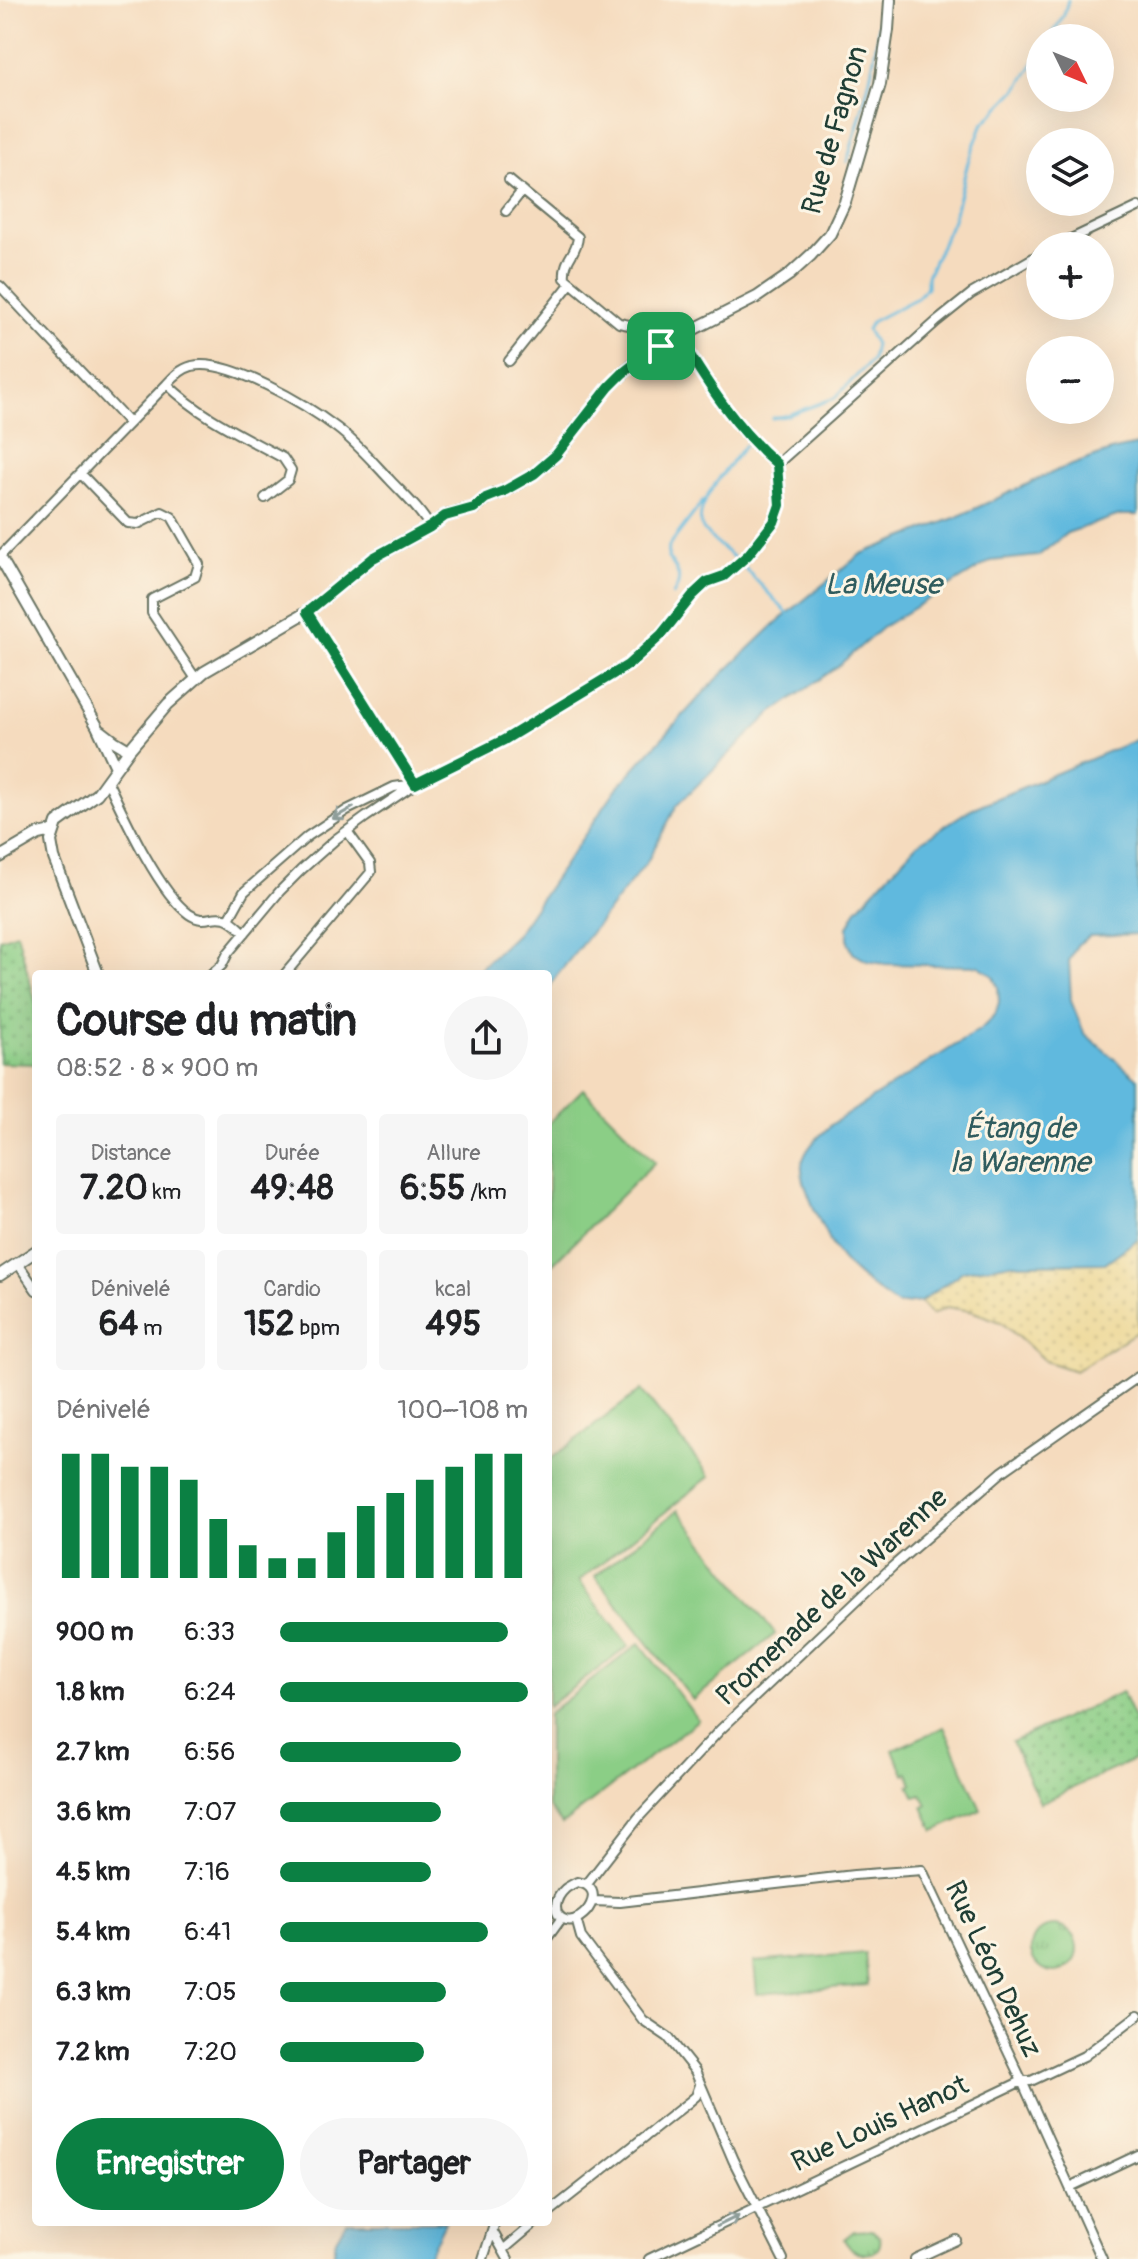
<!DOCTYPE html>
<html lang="fr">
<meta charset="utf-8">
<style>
body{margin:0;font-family:Pangolin,sans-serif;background:#f6f6f6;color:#202124;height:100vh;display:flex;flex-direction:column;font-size:30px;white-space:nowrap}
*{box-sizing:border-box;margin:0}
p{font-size:26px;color:#757577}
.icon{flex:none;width:44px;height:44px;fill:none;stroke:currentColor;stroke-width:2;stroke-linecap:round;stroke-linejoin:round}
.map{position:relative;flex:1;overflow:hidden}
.drawer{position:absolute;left:32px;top:970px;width:520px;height:1256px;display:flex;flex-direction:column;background:#fff;border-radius:8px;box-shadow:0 8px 32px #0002}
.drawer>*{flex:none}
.needle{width:52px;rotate:133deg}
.controls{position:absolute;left:1026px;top:24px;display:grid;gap:16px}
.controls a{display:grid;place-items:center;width:88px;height:88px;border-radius:50%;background:#fff;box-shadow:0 8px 32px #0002;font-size:40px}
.pin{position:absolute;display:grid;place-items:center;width:68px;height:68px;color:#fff;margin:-34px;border-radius:16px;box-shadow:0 4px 12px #0006}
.round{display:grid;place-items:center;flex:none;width:84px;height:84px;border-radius:42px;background:#f6f6f6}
.summary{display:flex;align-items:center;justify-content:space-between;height:136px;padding:0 24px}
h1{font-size:44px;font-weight:700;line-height:60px}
.metrics{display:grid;grid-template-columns:repeat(3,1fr);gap:12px;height:136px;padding:8px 24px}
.metrics div{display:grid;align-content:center;border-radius:8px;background:#f6f6f6;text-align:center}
.metrics b{font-size:34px;font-weight:700}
.metrics small{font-size:22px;font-weight:400}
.metrics p{font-size:22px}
.chart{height:224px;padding:16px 24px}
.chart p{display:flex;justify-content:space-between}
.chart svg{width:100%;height:144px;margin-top:8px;stroke:#0b8043;stroke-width:6}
.action{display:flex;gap:16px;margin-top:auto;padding:16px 24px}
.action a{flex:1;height:92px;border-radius:48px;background:#0b8043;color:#fff;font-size:32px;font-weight:700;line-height:92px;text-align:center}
.action a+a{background:#f6f6f6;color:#202124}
ul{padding:0 24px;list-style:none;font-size:26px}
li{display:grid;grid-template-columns:128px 96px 1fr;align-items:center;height:60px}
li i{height:20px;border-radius:10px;background:#0b8043}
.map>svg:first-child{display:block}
.grass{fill:url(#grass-dots);stroke:#55865d;stroke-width:2}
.sand{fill:url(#sand-dots);stroke:#868c69;stroke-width:2}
.park{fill:url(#park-tufts);stroke:#55865d;stroke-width:2}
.pitch{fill:#8bce86;stroke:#55865d;stroke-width:2}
.water{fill:#60b9de;stroke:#407b89;stroke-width:2}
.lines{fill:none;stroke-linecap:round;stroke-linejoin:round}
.stream{stroke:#60b9de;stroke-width:3}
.minor-casing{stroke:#6a7464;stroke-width:12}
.tertiary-casing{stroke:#6a7464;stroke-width:14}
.minor{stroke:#fff;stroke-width:8}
.tertiary{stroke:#fff;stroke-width:10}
.oneway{stroke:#8f9e9a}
.route-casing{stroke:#fff;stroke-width:16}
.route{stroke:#0b8043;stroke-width:10}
.labels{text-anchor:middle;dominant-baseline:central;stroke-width:6;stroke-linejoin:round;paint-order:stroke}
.street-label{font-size:28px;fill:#1f3d34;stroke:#fcf5e5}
.water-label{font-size:30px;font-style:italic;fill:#2f5c5e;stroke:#fcf5e5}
</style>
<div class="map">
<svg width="1138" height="2259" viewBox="0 0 1138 2259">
<defs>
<pattern id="grass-dots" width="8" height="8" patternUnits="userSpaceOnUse" patternTransform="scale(2)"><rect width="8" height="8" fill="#8bce86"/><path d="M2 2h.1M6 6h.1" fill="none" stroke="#71a86e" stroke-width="1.8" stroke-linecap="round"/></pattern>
<pattern id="sand-dots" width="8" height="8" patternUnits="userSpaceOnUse" patternTransform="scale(2)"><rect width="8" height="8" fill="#eeda9e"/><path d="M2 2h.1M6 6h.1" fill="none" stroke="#ccbc89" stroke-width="1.8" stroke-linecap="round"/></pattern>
<pattern id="park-tufts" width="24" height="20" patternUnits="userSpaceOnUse" patternTransform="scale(2)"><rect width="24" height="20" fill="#8bce86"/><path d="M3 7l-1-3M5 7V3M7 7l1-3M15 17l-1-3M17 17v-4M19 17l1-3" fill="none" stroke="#71a86e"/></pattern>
</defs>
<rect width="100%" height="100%" fill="#fcf5e5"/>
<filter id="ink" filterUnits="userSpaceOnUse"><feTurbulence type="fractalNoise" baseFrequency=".0125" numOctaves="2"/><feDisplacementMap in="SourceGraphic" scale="16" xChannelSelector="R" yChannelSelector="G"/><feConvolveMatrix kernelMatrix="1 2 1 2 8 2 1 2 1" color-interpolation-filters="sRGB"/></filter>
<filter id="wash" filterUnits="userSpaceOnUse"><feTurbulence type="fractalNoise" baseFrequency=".006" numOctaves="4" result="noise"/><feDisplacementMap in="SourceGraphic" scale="32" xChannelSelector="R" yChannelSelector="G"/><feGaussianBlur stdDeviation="1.8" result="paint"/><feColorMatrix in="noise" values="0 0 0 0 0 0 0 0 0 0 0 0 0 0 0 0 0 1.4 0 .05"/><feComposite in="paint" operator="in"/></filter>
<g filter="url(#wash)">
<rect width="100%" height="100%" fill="#f5dbbe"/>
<!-- grass -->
<path class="grass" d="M17,933L36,1004V1064L0,1063V939Z
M1122,1692L1138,1727V1758L1040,1803L1012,1742Z"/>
<!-- sand -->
<path class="sand" d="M1138,1239V1331L1075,1371L1045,1361L1001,1322L971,1311L947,1307L932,1315L920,1302L963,1271L1006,1264L1105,1263Z"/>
<!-- park -->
<path class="park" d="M1031 1949a23 23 0 1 1 46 0a23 23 0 1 1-46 0Z
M872,2230L880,2237C884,2259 853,2259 844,2239L854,2231Z"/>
<!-- pitch -->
<path class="pitch" d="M583,1089L655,1162L548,1268V1124Z
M641,1390L710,1476L579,1581L629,1646L548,1706V1461Z
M678,1510L775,1634L693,1700L595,1576Z
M640,1643L698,1720L562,1824L548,1806V1714Z
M944,1727L981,1810L934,1831L923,1807L927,1805L922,1795L915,1797L909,1785L912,1784L908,1773L904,1774L893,1750Z
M865,1953L868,1985L757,1994L754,1962Z"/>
<!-- water -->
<path class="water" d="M1138,445V515H1120L1067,533L1038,556L991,561L884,626L837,667L769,715L677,805L647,862L555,978L548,990V974H474L517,933L619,785L709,687L777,622L861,554L957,517L1058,470L1114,450Z
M1138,739V934L1090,936L1077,945L1069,961L1071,1001L1084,1033L1138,1079V1239L1105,1263L1006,1264L963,1271L920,1302L897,1305C878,1292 859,1278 843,1261C830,1246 799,1183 802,1164C805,1147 821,1135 832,1124L982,1028L995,1015L999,1002L998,987L993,976L979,966L884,964L867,961L853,953L848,942V927L857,909L917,844L971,809Z
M346,2222H445L427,2259H333L336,2239Z"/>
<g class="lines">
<!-- stream -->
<path class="stream" d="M1050,38L1064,15L1068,0
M847,162C863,108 879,56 880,0
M772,418L785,416L835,398L872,360L875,344L867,330L871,322L917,298L927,287V276L953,220L968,162L982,125L1019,87L1040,53
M734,558C725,549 707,538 702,527C692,504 732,463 745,445
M743,566L790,616
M673,595C683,579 679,571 668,558L669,546L704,500"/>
</g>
</g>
<g filter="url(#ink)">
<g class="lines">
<!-- minor casing -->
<g class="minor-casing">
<path id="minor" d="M509,180L578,237C577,254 563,259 565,278L619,323L644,328L661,346
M506,211L522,191
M1056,246L1138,207
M0,286L129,423
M509,361L571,283
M167,384C174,376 181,369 192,366C229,358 307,405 337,428C357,443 373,462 390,480C404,495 420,509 430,527
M777,464L936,322L971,294L1040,254
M81,474L128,523L138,524L162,512L172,517L199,564L195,577L152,599V613L196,679
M0,556L167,384C199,416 243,436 283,458L291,470L288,480L265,498
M107,780C123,814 159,893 189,914C205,925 211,914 225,918C233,920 239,928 245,933
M229,919L244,892L308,836L347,810L394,787L415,784L307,612
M212,974L222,965L228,953L280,891L301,870L336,839L366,817L415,784L504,740L628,665L661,635L693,595L707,582L724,576L748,555L774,522L780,505L777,464C736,429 706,383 679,337
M285,974L371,872L370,863L347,831
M19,1265L36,1290
M577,1882C610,1887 584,1925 566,1920C550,1915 556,1897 565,1889C566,1888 575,1883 577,1882Z
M587,1884L639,1817L720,1730L892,1567L1002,1472L1138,1377
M592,1901L620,1902L854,1875L922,1870L1022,2081L1102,2259
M576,1919L581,1937L643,2020L668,2037L695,2071L733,2160L783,2259
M548,1937L561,1919
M1070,2187L1138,2155
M548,2213L689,2102L696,2096L700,2085
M493,2232L508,2259
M503,2250L536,2222
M483,2259L495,2222
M649,2259L1022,2081H1031L1084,2056L1138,2015
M915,2259L956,2240"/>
</g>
<!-- tertiary casing -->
<g class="tertiary-casing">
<path id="tertiary" d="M0,557L97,726L116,767
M101,731L114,741L129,750
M0,857L39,834L53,831
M98,974L54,858L51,841L57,823L97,794L129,750L168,704L204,672L307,612L373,558L430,527L445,516L474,508L486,498L504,491L534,474L556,455L609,387L632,365L651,351L757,297L789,275L811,255L830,234L845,202L880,84L888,30L890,0
M0,1275L36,1251"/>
</g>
<!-- minor -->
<use href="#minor" class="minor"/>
<!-- tertiary -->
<use href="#tertiary" class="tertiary"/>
</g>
<!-- one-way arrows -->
<defs><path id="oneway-shaft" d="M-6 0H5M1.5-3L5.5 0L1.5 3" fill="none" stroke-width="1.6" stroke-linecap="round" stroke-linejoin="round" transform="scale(2)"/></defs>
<g class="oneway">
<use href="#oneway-shaft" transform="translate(343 813) rotate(151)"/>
<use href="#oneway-shaft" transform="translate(728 2221) rotate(-26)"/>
</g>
</g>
<g class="lines" filter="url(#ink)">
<!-- route casing -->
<g class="route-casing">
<path id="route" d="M679,337C707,383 736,429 777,464L780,505L774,522L748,555L724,576L707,582L693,595L661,635L628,665L504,740L415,784L307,612L373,558L430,527L445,516L474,508L486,498L504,491L534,474L556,455L609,387L623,373L651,351Z"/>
</g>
<!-- route -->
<use href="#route" class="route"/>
</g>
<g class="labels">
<!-- street labels -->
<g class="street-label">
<text transform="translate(835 130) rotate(-74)">Rue de Fagnon</text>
<text transform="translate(832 1597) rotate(-43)">Promenade de la Warenne</text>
<text transform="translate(993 1969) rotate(65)">Rue Léon Dehuz</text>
<text transform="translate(880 2124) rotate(-25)">Rue Louis Hanot</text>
</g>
<!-- water labels -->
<g class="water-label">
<text x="883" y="584">La Meuse</text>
<text x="1020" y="1128">Étang de<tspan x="1020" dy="34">la Warenne</tspan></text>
</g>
</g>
</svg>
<div class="controls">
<a><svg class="needle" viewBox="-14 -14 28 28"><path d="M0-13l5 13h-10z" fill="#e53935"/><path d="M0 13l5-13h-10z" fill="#757577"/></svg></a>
<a><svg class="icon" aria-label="layers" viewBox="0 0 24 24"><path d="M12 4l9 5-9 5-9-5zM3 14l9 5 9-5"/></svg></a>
<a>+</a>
<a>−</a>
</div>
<div class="pin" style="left:661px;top:346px;background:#1e9e55"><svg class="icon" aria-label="arrive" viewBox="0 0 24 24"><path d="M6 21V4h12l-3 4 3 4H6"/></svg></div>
<section class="drawer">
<div class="summary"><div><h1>Course du matin</h1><p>08:52 · 8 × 900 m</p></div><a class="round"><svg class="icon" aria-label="share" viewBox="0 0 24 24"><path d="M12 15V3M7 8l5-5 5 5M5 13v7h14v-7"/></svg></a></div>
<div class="metrics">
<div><p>Distance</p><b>7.20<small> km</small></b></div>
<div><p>Durée</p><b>49:48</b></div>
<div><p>Allure</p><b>6:55<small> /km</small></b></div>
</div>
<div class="metrics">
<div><p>Dénivelé</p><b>64<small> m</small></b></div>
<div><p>Cardio</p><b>152<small> bpm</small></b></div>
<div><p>kcal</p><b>495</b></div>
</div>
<div class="chart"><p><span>Dénivelé</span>100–108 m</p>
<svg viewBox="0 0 160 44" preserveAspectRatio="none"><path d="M5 44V6M15 44V6M25 44V10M35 44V10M45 44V14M55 44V26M65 44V34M75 44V38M85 44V38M95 44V30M105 44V22M115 44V18M125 44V14M135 44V10M145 44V6M155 44V6"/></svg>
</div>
<ul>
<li><b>900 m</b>6:33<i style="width:92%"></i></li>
<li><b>1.8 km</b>6:24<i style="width:100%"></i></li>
<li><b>2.7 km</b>6:56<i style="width:73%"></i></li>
<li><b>3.6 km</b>7:07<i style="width:65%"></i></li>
<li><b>4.5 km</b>7:16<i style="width:61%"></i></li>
<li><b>5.4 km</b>6:41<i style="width:84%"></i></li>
<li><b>6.3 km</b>7:05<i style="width:67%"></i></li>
<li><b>7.2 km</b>7:20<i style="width:58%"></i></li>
</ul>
<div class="action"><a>Enregistrer</a><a>Partager</a></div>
</section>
</div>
